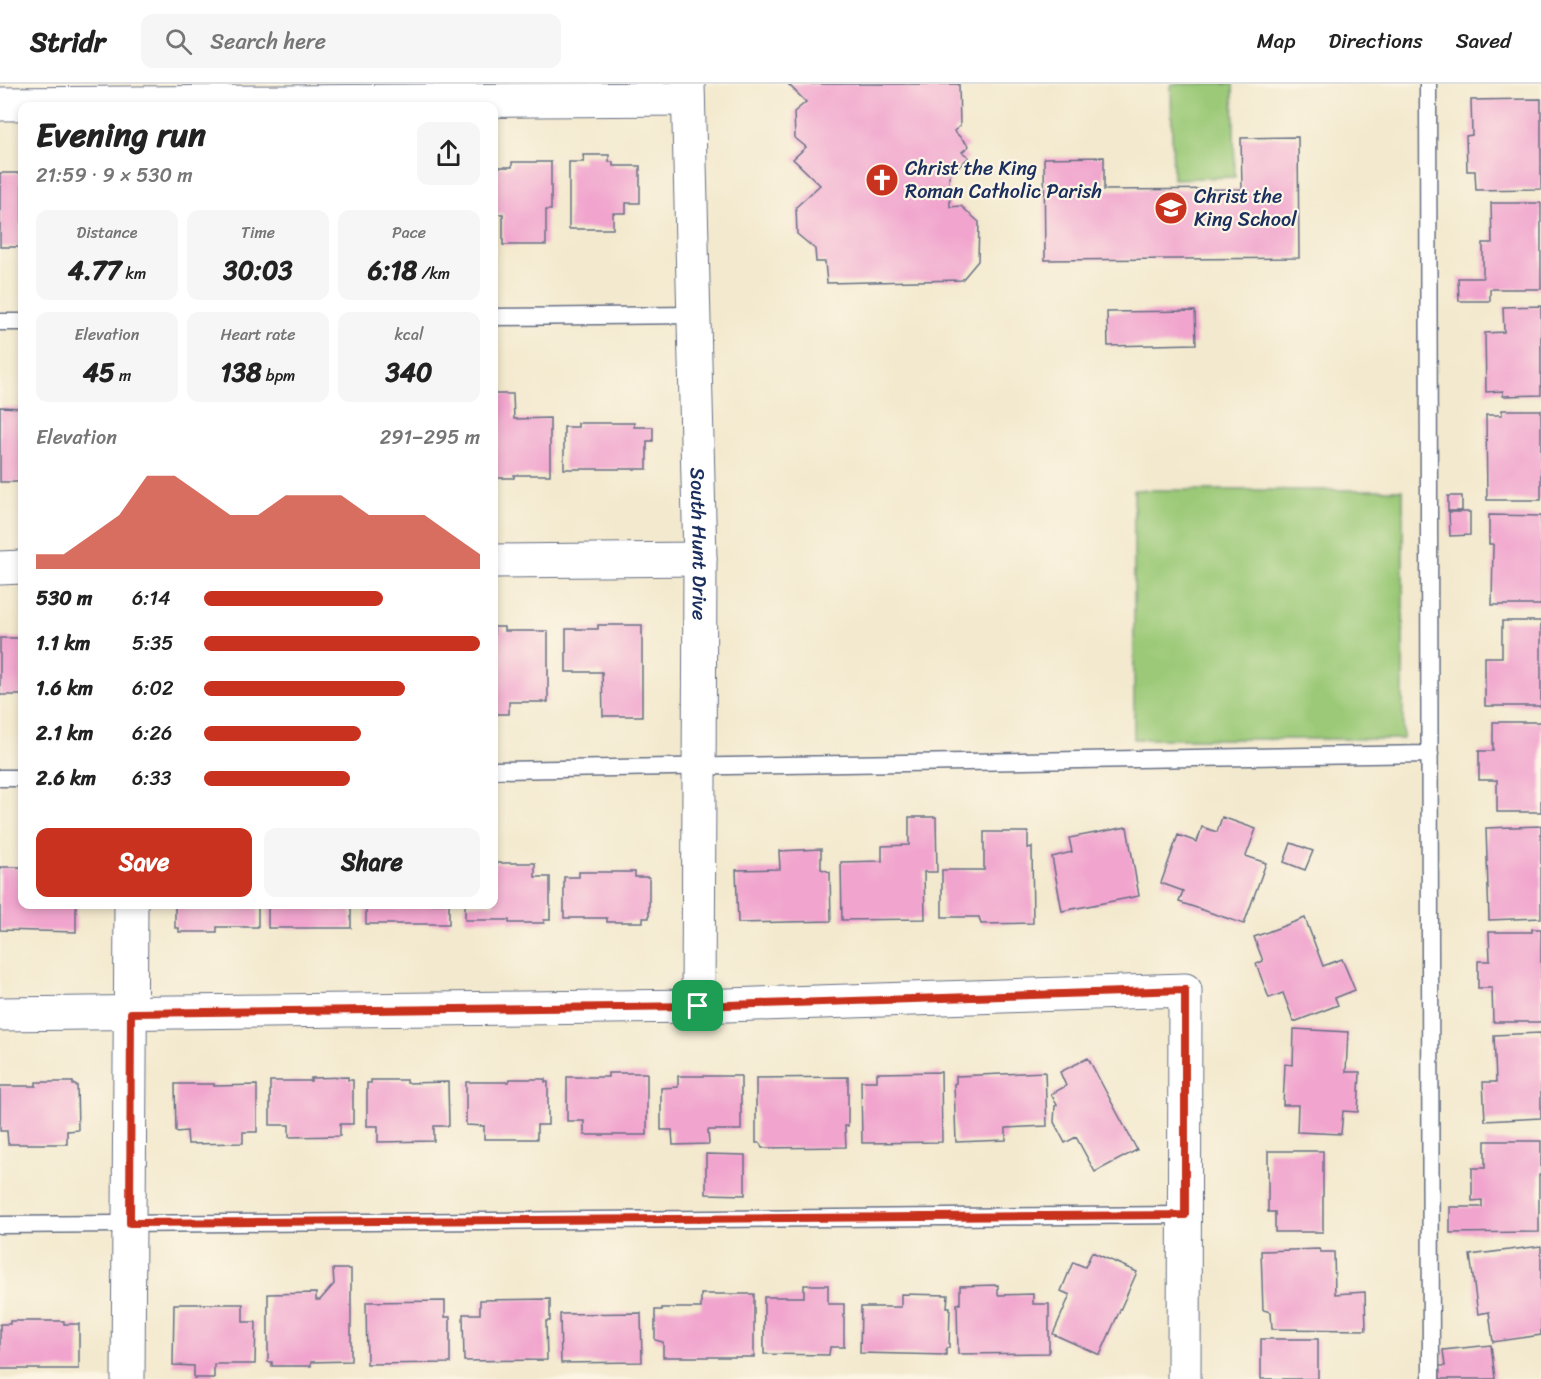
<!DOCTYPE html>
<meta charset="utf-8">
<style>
body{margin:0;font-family:Sriracha,sans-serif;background:#f6f6f6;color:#222;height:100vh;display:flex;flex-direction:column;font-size:22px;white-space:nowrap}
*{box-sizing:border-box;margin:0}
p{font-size:20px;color:#767676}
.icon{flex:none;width:33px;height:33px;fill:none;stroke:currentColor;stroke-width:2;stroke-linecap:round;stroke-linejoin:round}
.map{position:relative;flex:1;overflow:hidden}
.panel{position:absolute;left:18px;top:18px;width:480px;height:807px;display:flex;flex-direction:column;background:#fff;border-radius:12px;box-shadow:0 3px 9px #0003}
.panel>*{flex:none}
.pin{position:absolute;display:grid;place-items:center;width:51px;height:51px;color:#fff;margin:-26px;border-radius:12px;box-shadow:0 3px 9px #0006}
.round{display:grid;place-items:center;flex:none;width:63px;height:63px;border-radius:12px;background:#f6f6f6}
.summary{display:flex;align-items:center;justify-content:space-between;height:102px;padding:0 18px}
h1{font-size:33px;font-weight:800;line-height:45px}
.figures{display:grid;grid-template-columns:repeat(3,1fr);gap:9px;height:102px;padding:6px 18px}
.figures div{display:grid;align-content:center;border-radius:12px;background:#f6f6f6;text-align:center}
.figures b{font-size:26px;font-weight:800}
.figures small{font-size:16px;font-weight:400}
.figures p{font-size:16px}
.chart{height:168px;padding:12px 18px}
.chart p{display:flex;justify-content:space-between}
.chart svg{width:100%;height:108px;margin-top:6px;fill:#c8321e;opacity:.7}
.primary-button{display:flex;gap:12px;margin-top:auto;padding:12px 18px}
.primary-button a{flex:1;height:69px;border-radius:12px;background:#c8321e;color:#fff;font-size:24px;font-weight:800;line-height:69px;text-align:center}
.primary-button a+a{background:#f6f6f6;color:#222}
ul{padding:0 18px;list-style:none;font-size:20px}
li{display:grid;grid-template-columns:96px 72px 1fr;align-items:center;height:45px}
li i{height:15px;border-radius:8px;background:#c8321e}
header{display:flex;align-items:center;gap:36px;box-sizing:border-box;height:84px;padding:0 30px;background:#fff;border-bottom:2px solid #e0e0e0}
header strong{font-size:28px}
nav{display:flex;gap:33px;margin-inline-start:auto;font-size:21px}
.search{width:420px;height:54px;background:#f6f6f6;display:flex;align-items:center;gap:15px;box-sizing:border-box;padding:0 21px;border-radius:12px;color:#767676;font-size:22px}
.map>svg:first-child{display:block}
.garden{fill:#9bc977;stroke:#5b7c6a;stroke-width:1.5}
.building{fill:#f1a5ce}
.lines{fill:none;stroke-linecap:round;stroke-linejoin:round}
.service-casing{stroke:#677085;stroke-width:19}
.minor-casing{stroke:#677085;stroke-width:35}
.service{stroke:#fff;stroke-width:16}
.minor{stroke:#fff;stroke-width:33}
.route-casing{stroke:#fff;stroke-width:12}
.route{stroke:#c8321e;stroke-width:8}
.labels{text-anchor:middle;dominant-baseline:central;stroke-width:4.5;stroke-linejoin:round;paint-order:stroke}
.poi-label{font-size:20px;fill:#1b2f5e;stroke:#fcf5e5;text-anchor:start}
.street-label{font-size:20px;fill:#1b2f5e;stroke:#fcf5e5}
</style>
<header>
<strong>Stridr</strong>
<div class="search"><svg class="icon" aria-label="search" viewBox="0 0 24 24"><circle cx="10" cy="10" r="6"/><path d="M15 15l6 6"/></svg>Search here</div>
<nav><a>Map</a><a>Directions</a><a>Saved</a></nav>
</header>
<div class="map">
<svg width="1541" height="1295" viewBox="0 0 1541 1295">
<rect width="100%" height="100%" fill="#fcf5e5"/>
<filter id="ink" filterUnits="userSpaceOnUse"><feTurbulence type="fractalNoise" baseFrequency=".0167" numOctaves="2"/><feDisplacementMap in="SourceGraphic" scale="12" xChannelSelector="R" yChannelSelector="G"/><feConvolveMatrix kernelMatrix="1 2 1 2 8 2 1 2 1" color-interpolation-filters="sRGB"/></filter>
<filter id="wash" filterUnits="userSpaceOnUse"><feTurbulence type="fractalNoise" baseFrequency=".008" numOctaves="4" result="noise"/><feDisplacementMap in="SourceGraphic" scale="24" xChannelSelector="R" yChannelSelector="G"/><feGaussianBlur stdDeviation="1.35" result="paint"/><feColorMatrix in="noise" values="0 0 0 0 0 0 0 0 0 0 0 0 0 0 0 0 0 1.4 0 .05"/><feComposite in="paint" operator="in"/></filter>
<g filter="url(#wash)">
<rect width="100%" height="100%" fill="#f3e9ce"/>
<!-- garden -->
<path class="garden" d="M1171,0H1233L1235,93L1173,95Z
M1134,406H1403V655H1134Z"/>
<g id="blocks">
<!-- building -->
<path class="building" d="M788,0H959L960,42L954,47L969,62L962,68L969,73L949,92L950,123L961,122L979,138L978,177L962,196L827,199L825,178H816L815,165L797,150L796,123L820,101L793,75L806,63L795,54L794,28L806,18Z
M1541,15V105L1476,106L1475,87H1467L1466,52L1472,51L1471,16Z
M1298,53L1299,174L1045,176L1044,74L1104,73V106L1242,105L1241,54Z
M583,71H609V78H613V82H640V119H626V129H613V145H569V78H584Z
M512,78H551V126H546V161H503V130H494V83H512Z
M0,89H22V163H0Z
M1491,119H1541V205H1490V217H1459L1458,194H1483V159H1492Z
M1541,222V311L1503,312V307L1486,308L1485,249L1504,248L1503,223Z
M1195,227L1196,260L1108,262L1107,228Z
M494,310H513L514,335L550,334V391H514V394H494Z
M0,323L22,324V398H0Z
M1502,326H1541V416H1487L1486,331H1502Z
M578,339H634V343H653V357H647V385H564V343H578Z
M1448,412H1462V427H1448Z
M1449,428H1470V451L1450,452Z
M1489,431L1541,432V521H1492L1493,460H1489Z
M1502,537H1541V622H1485V573H1502Z
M598,541H642V632H603L602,588H566V545H598Z
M494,543H504V547H548V618H509V630H494Z
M0,554H22V611H0Z
M1493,638H1541V728H1497V696H1479V667H1493Z
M909,733H936L937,788H924L925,835L842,836L841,778L882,777V762L909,761Z
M1222,733L1256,745L1246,772L1266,779L1244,840L1179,818L1183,807L1161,799L1178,751L1197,758L1202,743L1217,748Z
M1541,742V834L1489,836L1486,744Z
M1127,743L1139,812L1062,827L1052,773L1072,768L1069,754Z
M984,748H1028V764L1032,763L1033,839L981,840L979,833H942V786H984Z
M1291,759L1313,767L1305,786L1284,778Z
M821,765V785L830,788L831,837L738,839L736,786L780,785L779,767Z
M494,779H535V793H550V836H544V839H509V836H465V820H494Z
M0,783H22V820H76V848L0,846Z
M579,788H635V793H649V834H643V838H607V834H564V793H579Z
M175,820H258V843H217V848H179V844H175Z
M268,820H351V844H268Z
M366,820H449V840H366Z
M1305,834L1323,882L1342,875L1355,906L1335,914L1338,921L1294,938L1283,909L1269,914L1256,880L1263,877L1254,853Z
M1532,845H1541V938H1493L1492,904H1478V877H1490L1489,848H1532Z
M1294,945L1348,948L1346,988H1360L1358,1028L1343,1027L1341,1050L1297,1048L1298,1021H1283L1285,980L1293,981Z
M1541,949V1034L1485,1037L1483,998H1496L1494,951Z
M1088,974L1137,1066L1095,1088L1076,1053L1065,1059L1054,1038L1055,1022L1057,1021L1051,1010L1066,1002L1060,988Z
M941,988L942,1058L862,1059L861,997H877V989Z
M1045,988L1047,1042L1006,1044V1056L956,1058L954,1000L956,999V992Z
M608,989H647V1051H584V1037H567V993H608Z
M678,992H741V1046H708L709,1060L673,1061L672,1046H661V1004L678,1003Z
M348,993V996H353V1040H340V1052L289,1053V1041H270V997H311V994Z
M848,993V1042H845L846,1063L762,1064L760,1059H756V994Z
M510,995H545V998H548V1041H537V1055H484V1042L466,1041V998H509Z
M371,996H407V999L448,998L449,1042H434V1057L378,1058V1042H367V999H371Z
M36,998H73V1001H77L78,1046L67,1047V1060H8L7,1047H0V1002H36Z
M175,1000H214V1002L257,1001V1048H243V1059L188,1060L187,1047L176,1048Z
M1485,1057H1541V1091H1539V1148L1450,1149V1123H1482V1116L1472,1117V1084H1485Z
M1268,1067H1323V1148H1275V1128H1268Z
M706,1070L745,1071V1111L706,1110Z
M1541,1162V1251L1493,1258L1489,1228L1478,1230L1470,1171Z
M1319,1165L1321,1168H1334L1335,1210L1365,1208L1366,1246L1272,1245L1271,1228L1263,1226L1261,1167Z
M1092,1168L1137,1188L1100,1271L1053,1250L1070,1211L1061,1207L1073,1178L1085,1183Z
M333,1185H351V1277L311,1278V1282H272V1278H268V1210L316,1209V1216H320L334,1200Z
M804,1201H828V1220H844V1263H830L829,1271L764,1270V1213H804Z
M998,1201V1211L1033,1210V1220H1049V1269L958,1270L957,1220H960V1202Z
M701,1210H754V1273H663V1258L655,1256V1226H662V1224H701Z
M901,1210L948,1211L947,1223H950L949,1264H946V1271L860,1269L861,1223H901Z
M550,1215V1237H546L547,1276L464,1277L463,1230H480V1216Z
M445,1217V1233H450V1279L367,1280L366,1218Z
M174,1220H243V1238H256L255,1280H214V1294H194V1282L173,1281Z
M641,1229L642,1278L561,1279L560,1230Z
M10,1237H64V1240H79V1285H0V1240H10Z
M1261,1255H1318V1295H1261Z
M1491,1261L1495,1295H1440L1439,1282H1445L1443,1266Z"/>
</g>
</g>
<g filter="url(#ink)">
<use href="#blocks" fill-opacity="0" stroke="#677085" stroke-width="1.5"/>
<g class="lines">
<!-- service casing -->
<g class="service-casing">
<path id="service" d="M1428,0L1431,1295
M494,233L694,231
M0,238H22
M494,686L1430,670
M0,694H22
M0,1141L1185,1131"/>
</g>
<!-- minor casing -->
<g class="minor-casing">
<g id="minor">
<path id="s1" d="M688,0L700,475L698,922"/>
<path d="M0,20L688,15"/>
<path d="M494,477L700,475"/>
<path d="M0,484L22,483"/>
<path d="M0,930L698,922L1185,906L1184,1295"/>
<path d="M128,1295L131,820"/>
</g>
</g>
<!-- service -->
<use href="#service" class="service"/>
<!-- minor -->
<use href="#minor" class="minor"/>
</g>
</g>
<g class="lines" filter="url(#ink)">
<!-- route casing -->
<g class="route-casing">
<path id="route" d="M1185,906V1131L130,1139L131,929L698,922Z"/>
</g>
<!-- route -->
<use href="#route" class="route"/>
</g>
<!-- icons -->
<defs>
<g id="church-disc" transform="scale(1.725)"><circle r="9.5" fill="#c8321e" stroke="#fcf5e5"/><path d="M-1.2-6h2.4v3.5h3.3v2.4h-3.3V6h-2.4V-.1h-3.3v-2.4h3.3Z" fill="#fff"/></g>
<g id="school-disc" transform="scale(1.725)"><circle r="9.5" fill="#c8321e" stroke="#fcf5e5"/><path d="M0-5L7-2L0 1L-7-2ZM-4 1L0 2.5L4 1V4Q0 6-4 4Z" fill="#fff"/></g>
</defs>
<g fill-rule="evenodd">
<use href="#church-disc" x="882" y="96"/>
<use href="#school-disc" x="1171" y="124"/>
</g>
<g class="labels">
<!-- poi labels -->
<g class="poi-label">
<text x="905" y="84">Christ the King<tspan x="905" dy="23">Roman Catholic Parish</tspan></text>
<text x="1194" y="112">Christ the<tspan x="1194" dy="23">King School</tspan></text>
</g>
<!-- street labels -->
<g class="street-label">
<text stroke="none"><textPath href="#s1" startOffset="460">South Hunt Drive</textPath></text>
</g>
</g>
</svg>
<div class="pin" style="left:698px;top:922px;background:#1e9e55"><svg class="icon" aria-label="arrive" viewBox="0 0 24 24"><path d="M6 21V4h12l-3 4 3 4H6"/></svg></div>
<section class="panel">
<div class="summary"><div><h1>Evening run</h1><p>21:59 · 9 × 530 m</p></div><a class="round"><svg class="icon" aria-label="share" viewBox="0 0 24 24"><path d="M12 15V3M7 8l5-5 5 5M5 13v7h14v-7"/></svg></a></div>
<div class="figures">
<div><p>Distance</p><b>4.77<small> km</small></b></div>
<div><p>Time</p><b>30:03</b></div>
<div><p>Pace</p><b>6:18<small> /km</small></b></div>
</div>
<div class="figures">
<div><p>Elevation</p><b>45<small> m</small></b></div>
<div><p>Heart rate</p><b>138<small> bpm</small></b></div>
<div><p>kcal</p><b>340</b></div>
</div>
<div class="chart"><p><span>Elevation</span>291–295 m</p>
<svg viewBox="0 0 160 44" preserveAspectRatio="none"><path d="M0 44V38L10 38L20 30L30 22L40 6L50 6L60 14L70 22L80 22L90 14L100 14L110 14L120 22L130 22L140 22L150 30L160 38V44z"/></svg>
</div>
<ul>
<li><b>530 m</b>6:14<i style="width:65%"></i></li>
<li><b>1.1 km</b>5:35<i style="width:100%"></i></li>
<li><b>1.6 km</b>6:02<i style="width:73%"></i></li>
<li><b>2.1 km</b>6:26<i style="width:57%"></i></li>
<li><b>2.6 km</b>6:33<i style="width:53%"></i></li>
</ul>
<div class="primary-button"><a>Save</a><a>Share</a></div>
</section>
</div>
